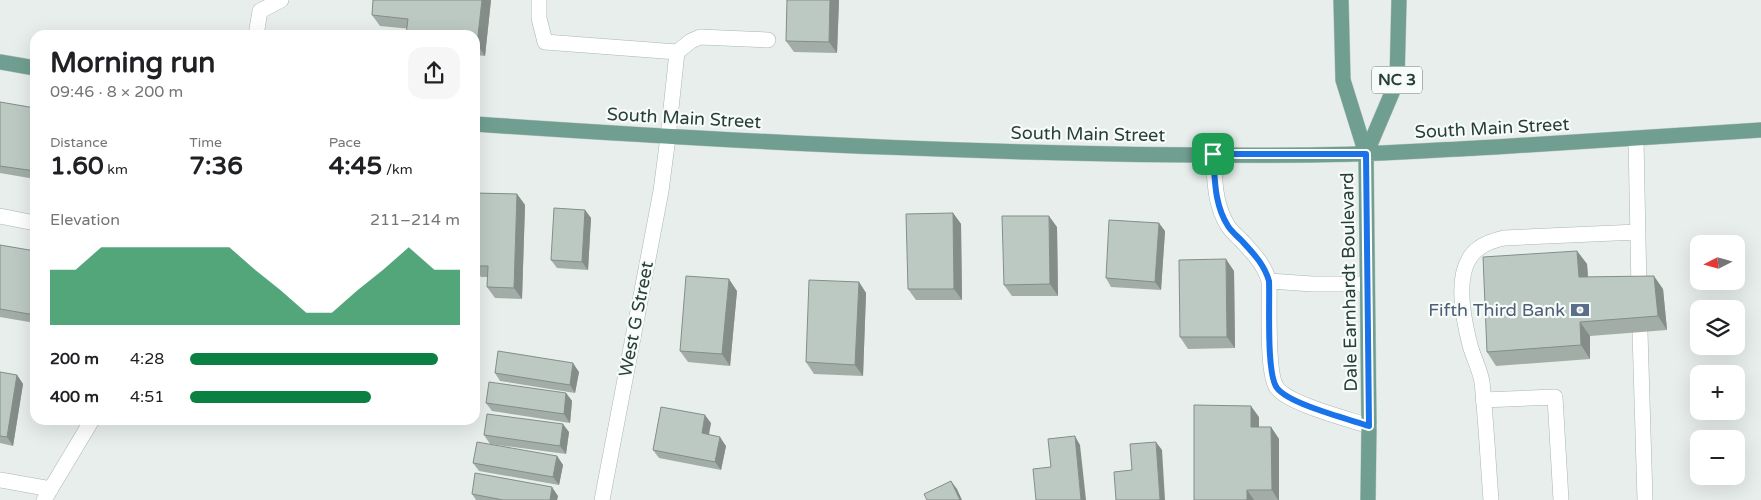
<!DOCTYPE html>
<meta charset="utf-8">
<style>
body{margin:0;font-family:"Varela Round",sans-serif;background:#f6f6f6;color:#202124;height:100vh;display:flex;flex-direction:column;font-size:19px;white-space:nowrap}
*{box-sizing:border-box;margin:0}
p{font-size:16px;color:#757577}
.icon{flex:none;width:28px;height:28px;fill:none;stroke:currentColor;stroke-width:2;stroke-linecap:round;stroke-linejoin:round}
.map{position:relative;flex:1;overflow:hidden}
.sheet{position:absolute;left:30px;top:30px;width:450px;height:395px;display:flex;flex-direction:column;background:#fff;border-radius:15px;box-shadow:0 5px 20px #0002}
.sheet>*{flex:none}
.needle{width:32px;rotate:264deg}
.fabs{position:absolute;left:1690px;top:235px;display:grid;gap:10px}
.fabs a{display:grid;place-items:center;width:55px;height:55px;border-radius:10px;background:#fff;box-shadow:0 5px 20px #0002;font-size:25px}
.pin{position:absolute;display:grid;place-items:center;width:42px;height:42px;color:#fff;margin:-21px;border-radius:10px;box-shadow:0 2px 8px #0006}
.round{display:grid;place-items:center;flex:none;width:52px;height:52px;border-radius:15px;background:#f6f6f6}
.overview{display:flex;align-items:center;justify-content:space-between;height:85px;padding:0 20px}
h1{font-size:28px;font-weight:700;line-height:38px}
.metrics{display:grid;grid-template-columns:repeat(3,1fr);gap:8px;height:85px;padding:5px 20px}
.metrics div{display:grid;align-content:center}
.metrics b{font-size:25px;font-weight:700}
.metrics small{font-size:14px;font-weight:400}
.metrics p{font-size:14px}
.chart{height:140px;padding:10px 20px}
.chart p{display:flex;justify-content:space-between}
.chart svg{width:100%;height:90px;margin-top:5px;fill:#0b8043;opacity:.7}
ul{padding:0 20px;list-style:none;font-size:16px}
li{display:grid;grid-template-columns:80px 60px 1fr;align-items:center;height:38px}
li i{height:12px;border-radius:6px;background:#0b8043}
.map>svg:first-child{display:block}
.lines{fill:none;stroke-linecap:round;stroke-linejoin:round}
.minor-casing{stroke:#aab6b1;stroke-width:16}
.major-casing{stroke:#c3c9c7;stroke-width:16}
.minor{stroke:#fff;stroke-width:15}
.major{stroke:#709f91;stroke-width:15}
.wall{fill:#a2ada8}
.shaded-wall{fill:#848d88}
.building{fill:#bcc9c3;stroke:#848d88}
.route-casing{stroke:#fff;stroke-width:10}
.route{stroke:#1a73e8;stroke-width:6}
.labels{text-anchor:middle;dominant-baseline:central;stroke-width:4.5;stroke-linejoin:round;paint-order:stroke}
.shield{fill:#f7fbf9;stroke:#657771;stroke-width:1}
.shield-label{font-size:16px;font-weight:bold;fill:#273f37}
.street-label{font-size:18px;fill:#273f37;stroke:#f7fbf9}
.service-label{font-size:18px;fill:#4e5e75;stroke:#f7fbf9;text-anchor:end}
</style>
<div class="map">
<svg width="1761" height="500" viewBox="0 0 1761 500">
<rect width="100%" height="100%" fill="#e7eeeb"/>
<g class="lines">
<!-- minor casing -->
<g class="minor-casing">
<path id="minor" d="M539,0V18L545,42L677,52L691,41L700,37L768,40
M256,35L260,11L281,0
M1636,139L1639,290
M1213,154C1215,179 1214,204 1228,226C1231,231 1237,236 1241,240C1253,253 1264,264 1269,281C1270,302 1266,374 1277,388C1289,404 1348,419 1369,426
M0,216L35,223
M1269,281L1312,284H1367
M1640,332L1645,500
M1483,400L1555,397L1561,500
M0,480L51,489
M44,500L92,420
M602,500L661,191L668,137L677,52
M1491,500C1488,461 1486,421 1482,382C1480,369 1473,357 1470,345C1463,318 1452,267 1479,248C1487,242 1495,240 1504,238L1638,232"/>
</g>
<!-- major casing -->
<g class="major-casing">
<path id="major" d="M1341,0L1343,80L1366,154L1369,426L1368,500
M0,62L35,68
M475,124C753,143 1031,157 1309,155C1371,155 1434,150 1496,147C1585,142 1673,136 1761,130
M1366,154L1397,81L1399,0"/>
</g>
<!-- minor -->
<use href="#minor" class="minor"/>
<!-- major -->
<use href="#major" class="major"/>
</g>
<!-- wall -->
<path class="wall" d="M373,0H491L485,56L475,55V35L380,26L372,15Z
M787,0H839L837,53L794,52L786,41Z
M0,102L35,108V179L0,173Z
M475,193L517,194L525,205L522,299L495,298L487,287L488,277H481L475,269Z
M585,210L591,218L588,270L557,268L551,260Z
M953,213L961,224L962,300H916L908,289Z
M1057,227L1058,296H1012L1004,285Z
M1165,231L1161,290L1111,287L1106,278Z
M0,245L35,251V323L0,317Z
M1577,251L1587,264L1588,277L1663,289L1667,330L1590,336V359L1496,366L1487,352Z
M1234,271L1235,348L1188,349L1180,337Z
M859,282L866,293L863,376L814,374L806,362Z
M737,291L730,366L688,362L680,351Z
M0,372L17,375L23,384L13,446L0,443Z
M579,372L575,393L500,381L495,373Z
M566,393L572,401L570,423L492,411L486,403Z
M1259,417V427H1271L1279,439V500H1194Z
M711,423L709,435L726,446L721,470L659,458L653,450Z
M569,432L566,454L490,444L484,435Z
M557,456L563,465L559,485L479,471L473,463Z
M472,494L558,496L557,500H476Z"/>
<!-- shaded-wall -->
<path class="shaded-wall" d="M482,0H491L485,56L477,44Z
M830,0H839L837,53L829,42Z
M517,194L525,205L522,299L514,288Z
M585,210L591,218L588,270L582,262Z
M953,213L961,224L962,300L954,289Z
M1049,216L1057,227L1058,296L1050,284Z
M1159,223L1165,231L1161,290L1155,282Z
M1577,251L1587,264L1589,291L1579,277Z
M1226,259L1234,271L1235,348L1227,337Z
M1654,276L1663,289L1667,330L1658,316Z
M729,279L737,291L730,366L722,354Z
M859,282L866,293L863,376L855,365Z
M1580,322L1590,336V359L1581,345Z
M573,363L579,372L575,393L570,385Z
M17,375L23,384L13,446L7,437Z
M566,393L572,401L570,423L564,414Z
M1251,406L1259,417V439L1251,427Z
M705,415L711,423L707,442L702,433Z
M563,424L569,432L566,454L560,446Z
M1271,427L1279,439V500H1278L1272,490Z
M1075,436L1080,445L1086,500H1081Z
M720,437L726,446L721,470L715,462Z
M1156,442L1162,450L1165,500H1160Z
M557,456L563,465L559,485L553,477Z
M951,481L957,489L962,500H960Z
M552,487L558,496L557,500H550Z
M1247,490L1254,500H1247Z"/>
<!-- building -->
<path class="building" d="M373,0H482L477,44H475V35H406L408,19L372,15Z
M787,0H830L829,42L786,41Z
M0,102L35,108V171L0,166Z
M475,193L517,194L514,288L487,287L488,266H475Z
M554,208L585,210L582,262L551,260Z
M953,213L954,289H908L906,214Z
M1002,216H1049L1050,284L1004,285Z
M1109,220L1159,223L1155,282L1106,278Z
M0,245L35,251V315L0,309Z
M1577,251L1579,277L1654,276L1658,316L1580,322L1581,345L1487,352L1483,257Z
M1226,259L1227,337H1180L1179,260Z
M686,276L729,279L722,354L680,351Z
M809,280L859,282L855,365L806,362Z
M498,351L573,363L570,385L495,373Z
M0,372L17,375L7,437L0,436Z
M489,382L566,393L564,414L486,403Z
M1194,405L1251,406V427H1271L1272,490H1247V500H1194Z
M661,407L705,415L702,433L720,437L715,462L653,450Z
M487,414L563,424L560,446L484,435Z
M1075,436L1081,500H1036L1033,469L1051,467L1048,439Z
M477,442L557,456L553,477L473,463Z
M1156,442L1160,500H1116L1114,472L1132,470L1130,444Z
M475,473L552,487L550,500H503L472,494Z
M951,481L960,500H927L924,494Z"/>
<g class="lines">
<!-- route casing -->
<g class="route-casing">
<path id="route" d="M1213,154H1366L1369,426C1348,419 1289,404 1277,388C1266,374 1270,302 1269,281C1264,264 1253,253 1241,240C1237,236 1231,231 1228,226C1214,204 1215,179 1213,154Z"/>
</g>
<!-- route -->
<use href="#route" class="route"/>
</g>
<!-- icons -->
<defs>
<g id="bank-bare" transform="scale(1.5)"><path d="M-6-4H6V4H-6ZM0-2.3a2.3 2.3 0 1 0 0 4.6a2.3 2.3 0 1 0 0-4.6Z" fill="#5c6f8a" stroke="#f7fbf9" stroke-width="2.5" paint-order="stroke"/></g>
</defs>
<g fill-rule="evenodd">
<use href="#bank-bare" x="1580" y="310"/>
</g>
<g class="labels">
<!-- shield labels -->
<rect class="shield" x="1372" y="66.5" width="50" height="27" rx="4"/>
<g class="shield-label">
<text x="1397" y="80">NC 3</text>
</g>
<!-- street labels -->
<g class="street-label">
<text transform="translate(684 118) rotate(3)">South Main Street</text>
<text transform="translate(1492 128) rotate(-3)">South Main Street</text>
<text transform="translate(1088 134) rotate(1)">South Main Street</text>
<text transform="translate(1349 282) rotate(-91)">Dale Earnhardt Boulevard</text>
<text transform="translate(636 319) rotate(-79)">West G Street</text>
</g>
<!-- service labels -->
<g class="service-label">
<text x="1565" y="310">Fifth Third Bank</text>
</g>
</g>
</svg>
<div class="fabs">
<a><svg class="needle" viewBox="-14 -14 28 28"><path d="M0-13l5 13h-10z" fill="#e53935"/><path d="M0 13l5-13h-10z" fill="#757577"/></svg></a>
<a><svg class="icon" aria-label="layers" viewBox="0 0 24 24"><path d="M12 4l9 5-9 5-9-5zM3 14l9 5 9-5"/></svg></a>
<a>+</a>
<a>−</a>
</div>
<div class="pin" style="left:1213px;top:154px;background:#1e9e55"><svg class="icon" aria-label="arrive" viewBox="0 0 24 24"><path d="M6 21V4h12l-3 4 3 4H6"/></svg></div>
<section class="sheet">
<div class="overview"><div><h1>Morning run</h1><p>09:46 · 8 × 200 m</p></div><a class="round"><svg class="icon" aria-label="share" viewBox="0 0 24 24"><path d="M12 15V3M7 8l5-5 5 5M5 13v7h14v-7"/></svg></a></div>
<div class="metrics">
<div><p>Distance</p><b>1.60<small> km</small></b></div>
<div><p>Time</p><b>7:36</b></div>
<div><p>Pace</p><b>4:45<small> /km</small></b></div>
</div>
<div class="chart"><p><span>Elevation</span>211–214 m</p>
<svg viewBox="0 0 160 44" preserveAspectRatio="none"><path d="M0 44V17L10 17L20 6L30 6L40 6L50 6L60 6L70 6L80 17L90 27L100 38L110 38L120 27L130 17L140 6L150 17L160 17V44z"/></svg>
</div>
<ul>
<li><b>200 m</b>4:28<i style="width:92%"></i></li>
<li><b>400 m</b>4:51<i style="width:67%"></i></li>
</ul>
</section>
</div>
